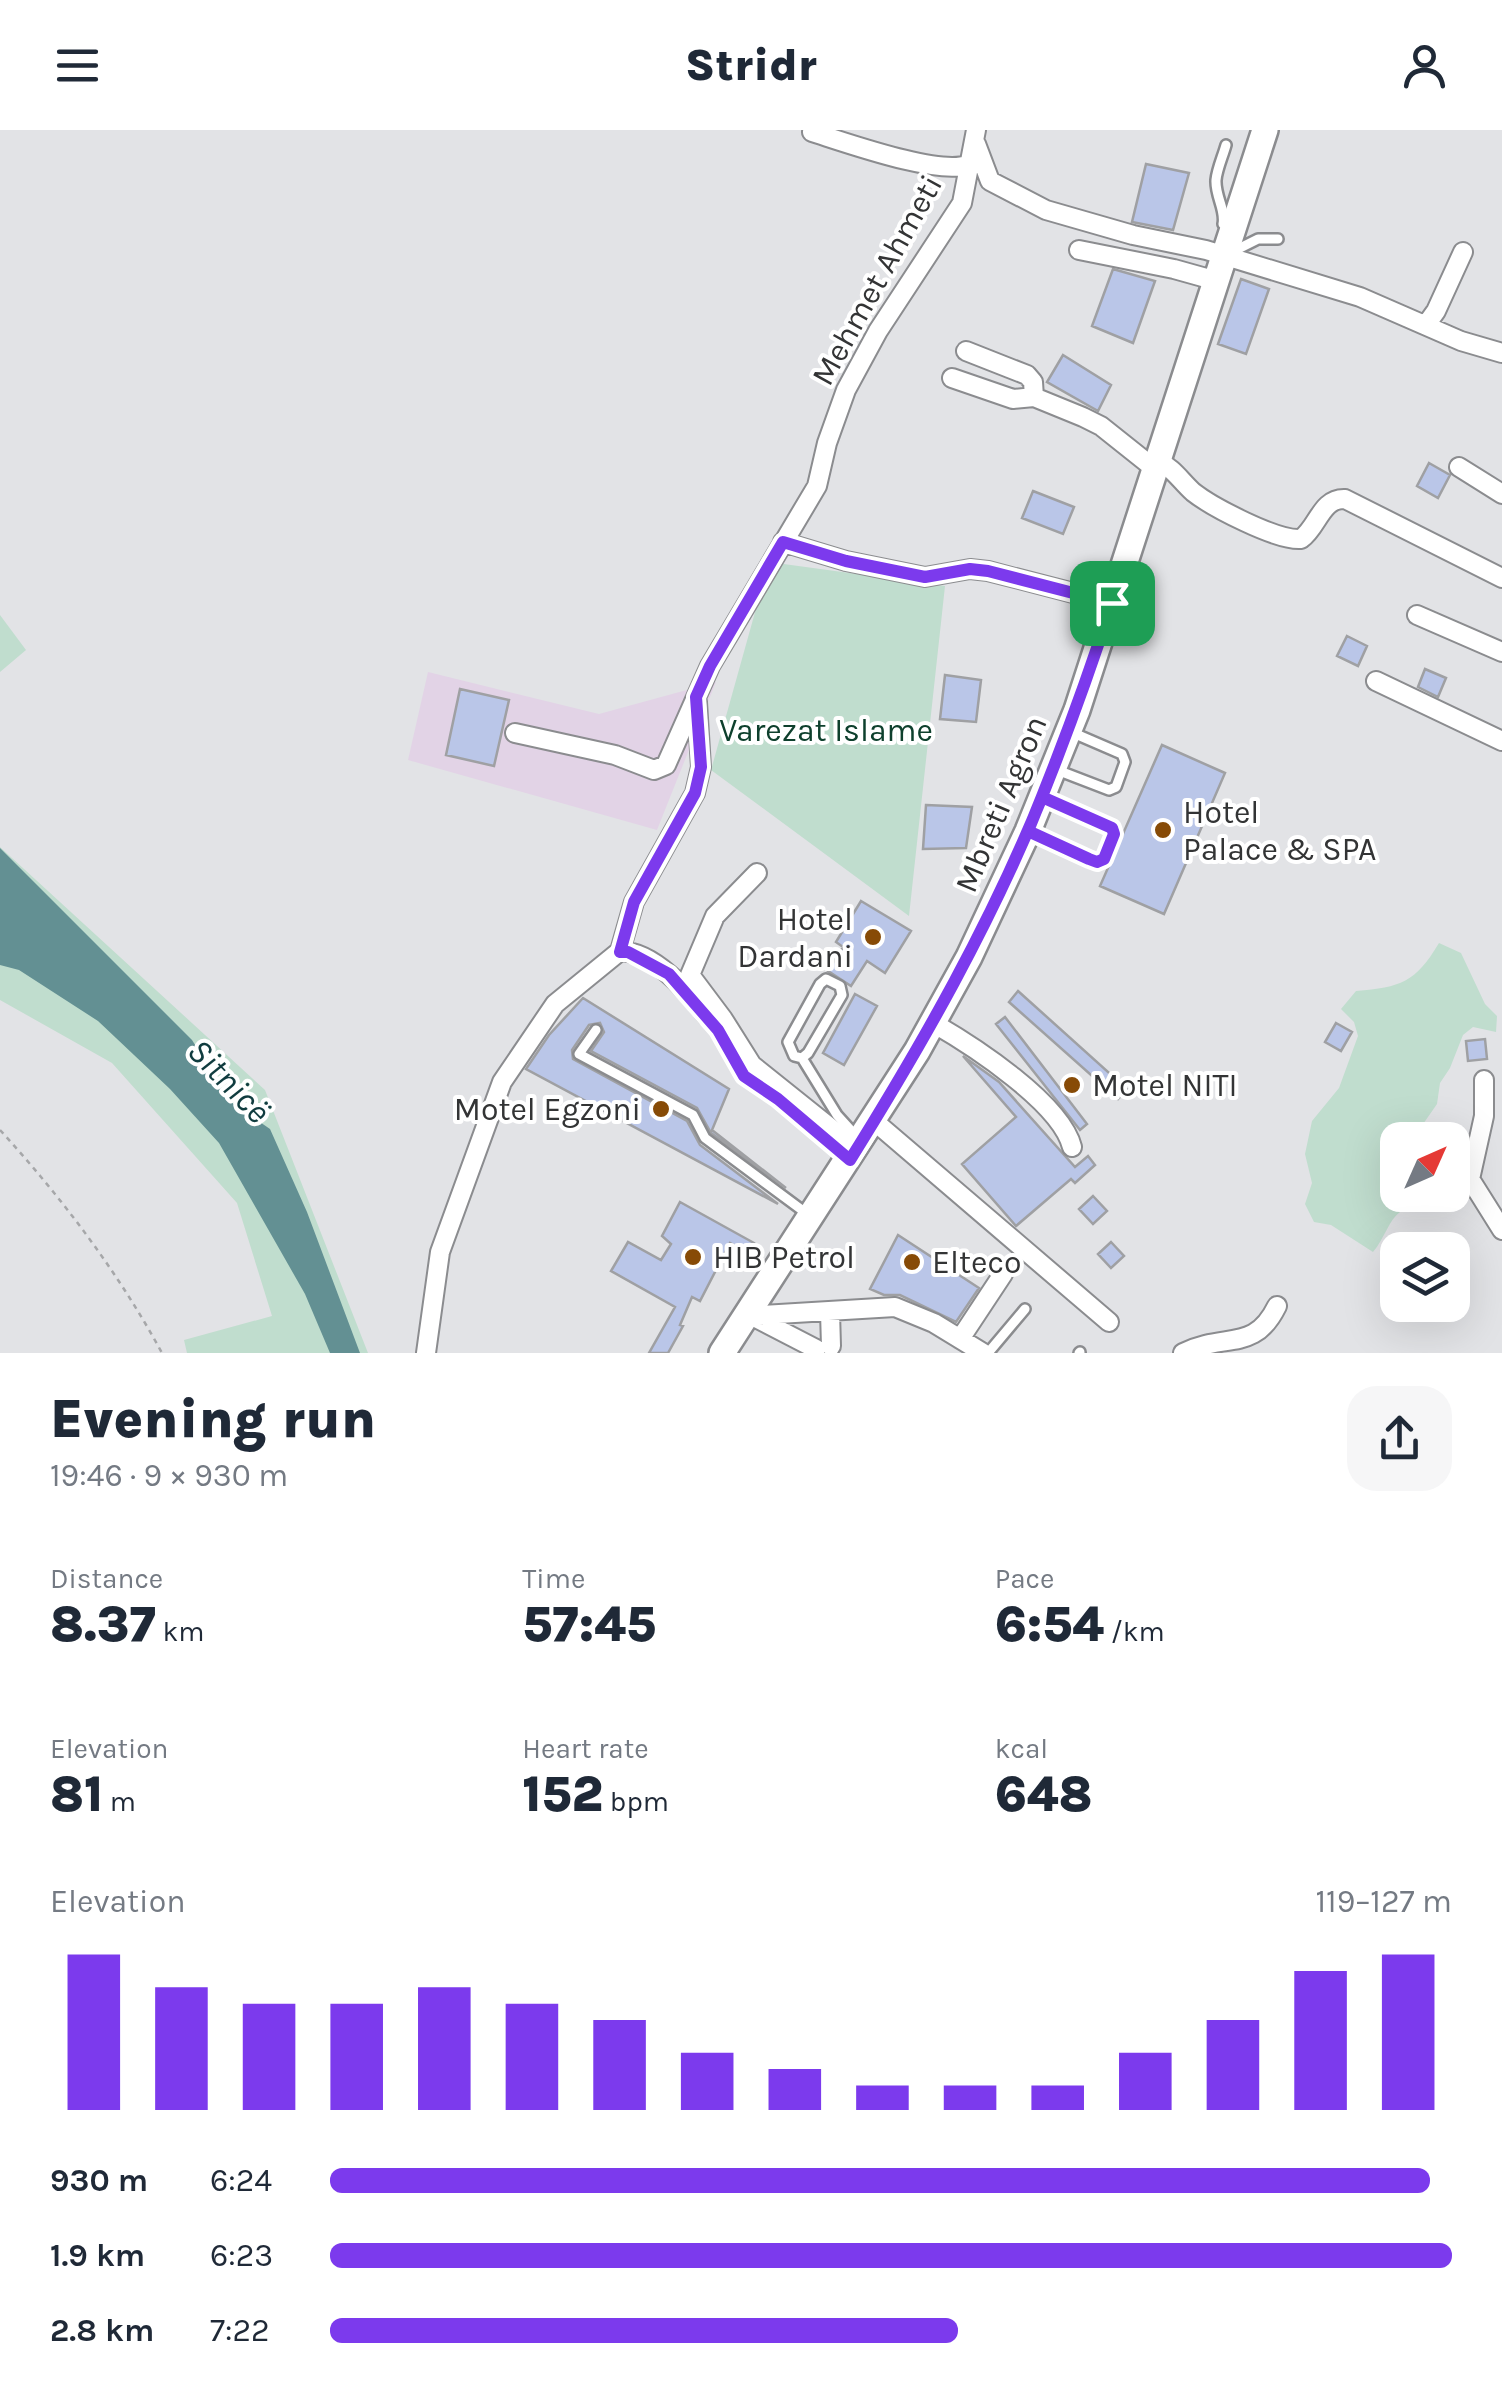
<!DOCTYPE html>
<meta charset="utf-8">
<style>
body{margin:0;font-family:Karla,sans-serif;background:#f6f6f7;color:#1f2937;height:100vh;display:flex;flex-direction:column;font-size:38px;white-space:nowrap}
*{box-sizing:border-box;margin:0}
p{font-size:32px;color:#747a83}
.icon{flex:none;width:55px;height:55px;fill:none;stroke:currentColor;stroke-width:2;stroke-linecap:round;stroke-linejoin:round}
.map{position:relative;height:1223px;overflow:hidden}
.sheet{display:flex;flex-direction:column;background:#fff;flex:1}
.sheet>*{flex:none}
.needle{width:65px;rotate:45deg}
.controls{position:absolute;left:1380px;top:992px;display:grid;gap:20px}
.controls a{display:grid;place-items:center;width:90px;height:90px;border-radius:20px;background:#fff;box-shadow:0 10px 40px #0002;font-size:50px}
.pin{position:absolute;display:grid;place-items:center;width:85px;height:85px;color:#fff;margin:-42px;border-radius:20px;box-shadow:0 5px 15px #0006}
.round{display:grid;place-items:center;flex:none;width:105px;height:105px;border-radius:30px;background:#f6f6f7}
.headline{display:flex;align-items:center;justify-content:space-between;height:170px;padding:0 50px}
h1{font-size:55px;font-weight:800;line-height:75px}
.stats{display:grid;grid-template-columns:repeat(3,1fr);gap:15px;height:170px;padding:10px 50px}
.stats div{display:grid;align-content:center}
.stats b{font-size:50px;font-weight:800}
.stats small{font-size:28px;font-weight:400}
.stats p{font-size:28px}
.chart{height:280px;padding:20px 50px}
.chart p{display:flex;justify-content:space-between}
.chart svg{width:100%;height:180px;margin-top:10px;stroke:#7c3aed;stroke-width:6}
ul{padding:0 50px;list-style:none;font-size:32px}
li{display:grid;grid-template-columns:160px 120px 1fr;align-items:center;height:75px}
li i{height:25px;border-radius:12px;background:#7c3aed}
header{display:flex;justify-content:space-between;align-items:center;height:130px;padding:0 50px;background:#fff;font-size:45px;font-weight:800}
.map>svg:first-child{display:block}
.commercial{fill:#e2d3e6}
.green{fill:#c0ddce}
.water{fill:#639093}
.building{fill:#bac6e8;stroke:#9fa0a3;stroke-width:2.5}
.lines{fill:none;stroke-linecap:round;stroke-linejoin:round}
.service-casing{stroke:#8b8c8f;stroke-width:14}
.minor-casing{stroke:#8b8c8f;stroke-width:22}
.primary-casing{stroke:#8b8c8f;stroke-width:30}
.path{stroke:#a6a7a9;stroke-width:2.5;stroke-dasharray:5 5;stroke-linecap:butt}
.service{stroke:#fff;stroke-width:9}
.minor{stroke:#fff;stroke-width:18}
.primary{stroke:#fff;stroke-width:25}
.route-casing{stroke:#fff;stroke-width:20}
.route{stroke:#7c3aed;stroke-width:12}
.poi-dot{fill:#874b07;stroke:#fff;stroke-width:4}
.labels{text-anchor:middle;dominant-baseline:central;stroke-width:8;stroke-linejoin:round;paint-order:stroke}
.street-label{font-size:32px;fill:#333435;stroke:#fff}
.park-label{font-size:32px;fill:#0e402d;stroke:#fff}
.poi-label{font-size:32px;fill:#333435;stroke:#fff;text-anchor:start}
.water-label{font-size:35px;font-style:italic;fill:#103c3f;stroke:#fff}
</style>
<header><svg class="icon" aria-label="menu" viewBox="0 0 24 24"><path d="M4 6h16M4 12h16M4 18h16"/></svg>Stridr<svg class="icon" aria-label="person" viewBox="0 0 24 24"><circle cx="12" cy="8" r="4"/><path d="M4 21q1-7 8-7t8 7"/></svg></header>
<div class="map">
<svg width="1502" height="1223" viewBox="0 0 1502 1223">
<rect width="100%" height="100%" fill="#e2e3e6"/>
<!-- commercial -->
<path class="commercial" d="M428,542L599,584L716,552L657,700L408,630Z"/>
<!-- green -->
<path class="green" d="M769,432L945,456L909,786L711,640Z
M0,485L26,520L0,542Z
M0,717L265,960L368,1223H187L184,1210L272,1186L237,1073L112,933L0,870Z
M1439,813L1461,823L1485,874L1497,886L1496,902L1473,897L1463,905L1450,938L1440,953L1437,974L1412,1010H1398L1400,1082C1388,1091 1385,1108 1373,1122L1331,1095L1314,1092L1305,1074L1312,1053L1305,1024L1312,991L1339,958L1358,906L1354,892L1341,879L1356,861C1401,857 1415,853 1439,813Z"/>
<!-- water -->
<path class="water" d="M0,718L192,910L231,972L270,999L307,1082L360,1223H330L305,1164L219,1013L170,959L98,891L19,840L0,835Z"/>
<!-- building -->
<path class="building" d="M1146,34L1189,43L1173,100L1132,92Z
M1113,139L1155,151L1133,213L1092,196Z
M1241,149L1269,159L1246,224L1218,214Z
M1063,225L1111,255L1098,281L1047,252Z
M1429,333L1450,345L1438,368L1417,356Z
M1033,361L1074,377L1063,404L1022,388Z
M1347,506L1367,516L1358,536L1337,526Z
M1425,539L1446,548L1438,567L1418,557Z
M945,545L981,550L976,592L940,589Z
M460,559L509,570L494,636L446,625Z
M1162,615L1225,643L1164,784L1100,756Z
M926,675L972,677L966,718L923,719Z
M861,771L911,801L885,843L867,831L851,856L828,841L843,817L836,812Z
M1018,861L1127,959L1118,969L1009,872Z
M855,864L877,876L844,935L823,923Z
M583,868L729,959L712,1000L786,1058L711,1003L697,978L591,921L604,902L600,893L589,895L572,920L573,929L687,991L700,1015L778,1074L526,939L549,905Z
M1005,887L1087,994L1080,1000L996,894Z
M1336,893L1352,902L1341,921L1325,912Z
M1485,909L1487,929L1468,931L1466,911Z
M963,926L999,952L1075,1037L1088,1026L1095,1035L1075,1053L1071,1049L1016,1096L962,1034L1016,987Z
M1093,1066L1107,1081L1093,1094L1079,1079Z
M680,1072L754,1113L750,1124L730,1113L700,1171L692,1167L680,1195L683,1196L668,1223H649L675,1177L611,1141L628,1112L661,1130L671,1114L662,1106Z
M898,1105L979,1158L956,1192L900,1165H884L870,1159Z
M1111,1112L1124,1126L1111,1138L1098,1124Z"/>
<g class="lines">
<!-- service casing -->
<g class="service-casing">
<path id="service" d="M1223,94C1226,80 1215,66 1216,50C1217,39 1223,26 1226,15
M1232,122L1258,109H1278
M1057,640L1109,660L1116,657L1125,632L1122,624L1071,602
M1031,702L1097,732L1104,729L1115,704L1109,696L1043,667
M826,849L840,856L842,865L808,923L802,928L794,926L788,912L820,854Z
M596,900L579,924L693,985L705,1008L810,1086
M802,928L837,985L856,1006
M988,1223L1025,1179
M1079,1223L1080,1222"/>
</g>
<!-- minor casing -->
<g class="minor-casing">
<path id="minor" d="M812,2C844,12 942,47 969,34
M976,14L990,51L1046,80L1133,105L1206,120L1360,167L1461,211L1502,223
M1079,120L1174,139L1217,151
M1426,195L1436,181L1463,122
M966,221L1027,245L1033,252L1034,267
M952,248L1013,269L1034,267L1083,287L1101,296L1155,339
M1158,331C1174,339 1180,350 1193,362C1212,377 1277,411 1301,409C1318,397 1321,368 1345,369L1502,448
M1459,337L1502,364
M783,412L846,431L925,447L970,439L988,441L1112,473
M1417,485L1502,522
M1376,551L1502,611
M515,603L615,625L654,640L666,635L710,536L817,356L827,313L846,260L878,201L962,73L976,0
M757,743L715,786L690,845L723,889L752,935L857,1019
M620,821C655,822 687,861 707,886
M933,893C973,916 1061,973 1072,1017
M1484,950V986L1470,1049L1502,1100
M874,991L1109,1192
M830,1182L831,1216
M746,1186L895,1177L934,1193L983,1223
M756,1188L816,1219
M960,1209L1003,1144
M426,1223L440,1122L502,952L555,874L620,821L634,772L695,663L701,637L697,572
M1183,1223C1226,1202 1254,1223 1277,1176"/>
</g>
<!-- primary casing -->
<g class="primary-casing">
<path id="primary" d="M722,1223L917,921L969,827L1028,701L1077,580L1265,0"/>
</g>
<!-- path -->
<path class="path" d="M0,1000C62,1068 118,1142 162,1223"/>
<!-- service -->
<use href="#service" class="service"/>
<!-- minor -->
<use href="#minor" class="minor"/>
<!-- primary -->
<use href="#primary" class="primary"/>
</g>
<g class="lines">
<!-- route casing -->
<g class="route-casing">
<path id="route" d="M1112,473L988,441L970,439L925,447L846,431L783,412L710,536L696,567L701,637L695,663L634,772L620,822H628L669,844L718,900L744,946L778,969L850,1030C923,913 990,795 1042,667L1112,698L1114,704L1104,729L1097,732L1089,729L1028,701C1059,626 1087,550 1112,473"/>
</g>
<!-- route -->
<use href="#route" class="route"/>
</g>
<!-- markers -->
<g class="poi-dot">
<circle cx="1163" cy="700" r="10"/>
<circle cx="873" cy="807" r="10"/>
<circle cx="1072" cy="955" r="10"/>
<circle cx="661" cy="979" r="10"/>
<circle cx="693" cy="1127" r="10"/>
<circle cx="912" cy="1132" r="10"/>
</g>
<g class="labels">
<!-- street labels -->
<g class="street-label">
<text transform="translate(877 150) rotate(-61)">Mehmet Ahmeti</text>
<text transform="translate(1001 674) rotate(-67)">Mbreti Agron</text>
</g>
<!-- park labels -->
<g class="park-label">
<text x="826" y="600">Varezat Islame</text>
</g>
<!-- poi labels -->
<g class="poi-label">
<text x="1183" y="682">Hotel<tspan x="1183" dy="37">Palace &amp; SPA</tspan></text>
<text x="853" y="789" text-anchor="end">Hotel<tspan x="853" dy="37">Dardani</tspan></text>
<text x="1092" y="955">Motel NITI</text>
<text x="641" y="979" text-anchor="end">Motel Egzoni</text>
<text x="713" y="1127">HIB Petrol</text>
<text x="932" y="1132">Elteco</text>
</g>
<!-- water labels -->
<g class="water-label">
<text transform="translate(229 951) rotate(46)">Sitnicë</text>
</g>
</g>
</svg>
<div class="controls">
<a><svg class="needle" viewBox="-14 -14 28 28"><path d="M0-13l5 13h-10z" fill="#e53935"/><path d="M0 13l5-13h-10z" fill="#747a83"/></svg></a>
<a><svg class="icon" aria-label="layers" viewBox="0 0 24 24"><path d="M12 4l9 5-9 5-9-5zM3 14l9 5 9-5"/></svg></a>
</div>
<div class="pin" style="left:1112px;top:473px;background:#1e9e55"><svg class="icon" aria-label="arrive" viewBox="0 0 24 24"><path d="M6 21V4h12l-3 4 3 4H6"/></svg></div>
</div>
<section class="sheet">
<div class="headline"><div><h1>Evening run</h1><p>19:46 · 9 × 930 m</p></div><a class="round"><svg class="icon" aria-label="share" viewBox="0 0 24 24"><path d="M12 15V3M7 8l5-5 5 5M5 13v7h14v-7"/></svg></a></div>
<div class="stats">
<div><p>Distance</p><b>8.37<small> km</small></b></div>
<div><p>Time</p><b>57:45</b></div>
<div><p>Pace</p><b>6:54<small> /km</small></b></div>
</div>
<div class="stats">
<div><p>Elevation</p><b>81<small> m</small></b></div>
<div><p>Heart rate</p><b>152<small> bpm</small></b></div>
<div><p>kcal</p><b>648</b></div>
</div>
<div class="chart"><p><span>Elevation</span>119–127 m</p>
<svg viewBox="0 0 160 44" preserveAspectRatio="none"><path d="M5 44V6M15 44V14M25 44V18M35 44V18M45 44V14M55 44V18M65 44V22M75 44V30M85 44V34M95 44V38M105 44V38M115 44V38M125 44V30M135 44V22M145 44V10M155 44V6"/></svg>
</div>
<ul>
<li><b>930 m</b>6:24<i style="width:98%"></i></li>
<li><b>1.9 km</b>6:23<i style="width:100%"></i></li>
<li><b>2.8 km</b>7:22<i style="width:56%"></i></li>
</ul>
</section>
